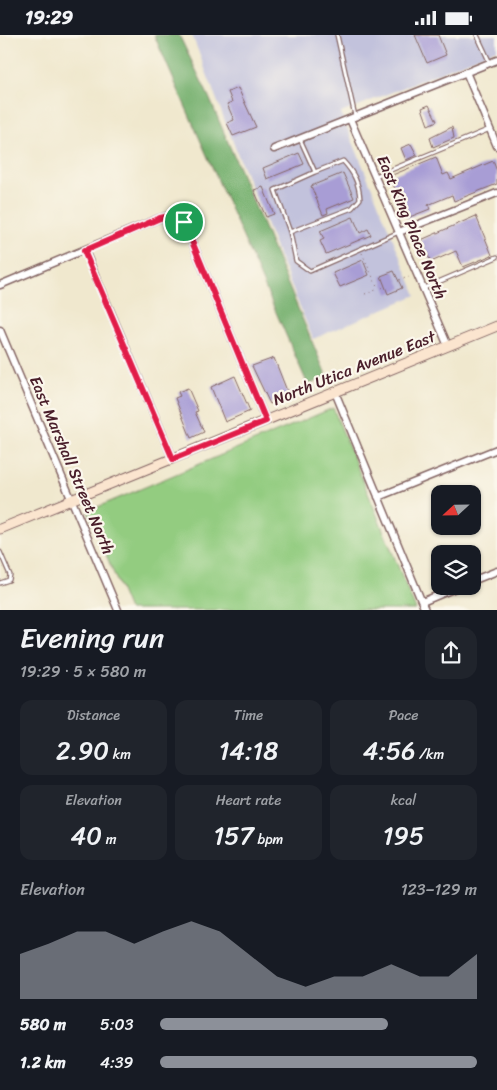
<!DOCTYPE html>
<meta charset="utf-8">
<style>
body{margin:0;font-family:Sriracha,sans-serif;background:#20242c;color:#f1f3f6;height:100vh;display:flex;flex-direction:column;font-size:19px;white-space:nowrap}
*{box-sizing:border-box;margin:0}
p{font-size:16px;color:#9ea1a6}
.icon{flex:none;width:28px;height:28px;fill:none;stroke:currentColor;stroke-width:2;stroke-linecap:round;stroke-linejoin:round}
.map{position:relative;height:575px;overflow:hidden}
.side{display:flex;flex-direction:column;background:#171b24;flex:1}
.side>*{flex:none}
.needle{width:32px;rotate:248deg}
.buttons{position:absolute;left:431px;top:450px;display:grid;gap:10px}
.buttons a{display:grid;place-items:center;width:50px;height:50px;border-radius:10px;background:#171b24;box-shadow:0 1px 4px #0004;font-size:25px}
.pin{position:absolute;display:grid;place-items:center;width:42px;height:42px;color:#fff;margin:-21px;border:2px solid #fff;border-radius:50%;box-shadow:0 1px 5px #0007}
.round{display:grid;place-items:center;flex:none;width:52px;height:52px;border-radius:15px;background:#20242c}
.summary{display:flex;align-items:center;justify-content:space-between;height:85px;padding:0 20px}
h1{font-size:28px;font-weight:600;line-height:38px}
.figures{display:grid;grid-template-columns:repeat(3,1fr);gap:8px;height:85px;padding:5px 20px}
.figures div{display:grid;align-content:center;border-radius:12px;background:#20242c;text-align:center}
.figures b{font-size:25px;font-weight:600}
.figures small{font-size:14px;font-weight:400}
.figures p{font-size:14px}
.chart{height:140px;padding:10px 20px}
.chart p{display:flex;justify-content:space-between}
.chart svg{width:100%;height:90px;margin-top:5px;fill:#8c9099;opacity:.7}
ul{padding:0 20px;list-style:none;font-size:16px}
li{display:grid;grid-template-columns:80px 60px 1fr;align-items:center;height:38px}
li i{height:12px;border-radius:6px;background:#8c9099}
.status{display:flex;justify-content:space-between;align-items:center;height:35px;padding:0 25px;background:#171b24;direction:ltr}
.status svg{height:14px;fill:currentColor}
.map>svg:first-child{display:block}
.industrial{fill:#c2c2dc}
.green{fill:#93cc80;stroke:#6e7656}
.forest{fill:#76b06e;stroke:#60684c}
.building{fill:#a89dd5}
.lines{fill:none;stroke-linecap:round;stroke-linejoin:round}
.lane-casing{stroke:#846564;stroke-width:5.5}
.street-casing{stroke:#846564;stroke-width:9}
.secondary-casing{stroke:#846564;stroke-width:11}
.path{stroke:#846564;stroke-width:1;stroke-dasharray:1 4;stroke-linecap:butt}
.lane{stroke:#fff;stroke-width:3}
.street{stroke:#fff;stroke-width:6}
.secondary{stroke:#fbe5cf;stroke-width:9}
.route-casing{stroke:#fff;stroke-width:10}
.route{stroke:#e11d48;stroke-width:6}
.labels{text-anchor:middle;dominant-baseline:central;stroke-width:4.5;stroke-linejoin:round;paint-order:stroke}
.street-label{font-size:16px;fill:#4a1f2b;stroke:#fbf7ec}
</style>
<div class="status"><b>19:29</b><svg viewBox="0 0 49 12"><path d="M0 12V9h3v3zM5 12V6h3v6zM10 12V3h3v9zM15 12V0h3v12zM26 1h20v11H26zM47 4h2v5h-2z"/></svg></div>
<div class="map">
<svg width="497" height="575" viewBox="0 0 497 575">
<rect width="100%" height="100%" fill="#fbf7ec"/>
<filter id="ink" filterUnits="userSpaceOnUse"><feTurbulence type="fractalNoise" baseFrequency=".02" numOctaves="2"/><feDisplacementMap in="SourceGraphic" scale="10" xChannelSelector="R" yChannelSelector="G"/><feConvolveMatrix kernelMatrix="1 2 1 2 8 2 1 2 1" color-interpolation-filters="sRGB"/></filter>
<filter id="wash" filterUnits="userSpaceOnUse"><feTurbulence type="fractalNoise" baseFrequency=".0096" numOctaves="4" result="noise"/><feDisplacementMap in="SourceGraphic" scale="20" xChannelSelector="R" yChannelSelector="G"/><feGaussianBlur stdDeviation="1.12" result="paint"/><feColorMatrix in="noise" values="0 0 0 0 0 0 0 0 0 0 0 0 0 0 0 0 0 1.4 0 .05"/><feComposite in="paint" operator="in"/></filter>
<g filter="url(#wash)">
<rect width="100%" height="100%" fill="#f0e8ce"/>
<!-- industrial -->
<path class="industrial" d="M192,0H497V14L341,78L416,260L313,304L238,120Z"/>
<!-- green -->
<path class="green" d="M333,373L416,575H129L88,476Z"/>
<!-- forest -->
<path class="forest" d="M154,0H179L209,62L327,342L308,350Z"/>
<g id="blocks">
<!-- building -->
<path class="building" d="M415,0H438L446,20L427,28Z
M238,53L256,92L233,101L227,88L234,85L227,69L232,67L228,57Z
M429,70L437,86L428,90L422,73Z
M452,92L454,103L433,112L430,103Z
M411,109L417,120L406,125L401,113Z
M299,118L304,129L267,144L263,133Z
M436,122L443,140L448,138L451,144L493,126L497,136V149L454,166L452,160L428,170L430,174L407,183L390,141Z
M343,138L354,163L327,174L328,178L323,180L311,151Z
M263,152L274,179L266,182L254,155Z
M476,181L492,220L463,232L456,216L431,227L421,205Z
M353,182L360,198L368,194L371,200L326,219L320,206L324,204L320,196Z
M363,225L369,240L340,252L333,238Z
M394,236L402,253L388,259L381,241Z
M274,323L289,361L270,369L252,331Z
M235,341L250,376L225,387L211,352Z
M188,353L198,376L195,377L204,397L191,403L175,363L180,361L178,357Z"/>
</g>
</g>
<g filter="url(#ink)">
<use href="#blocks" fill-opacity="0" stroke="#846564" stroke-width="1"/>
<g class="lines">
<!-- lane casing -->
<g class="lane-casing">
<path id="lane" d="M337,0L355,81
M477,0L490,28
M300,104L315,137L275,155L290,197L296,226L310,236L399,197
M376,141L490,94
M290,197L352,173L360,164C359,148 354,138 343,126L315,137
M424,253L497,222
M0,517L10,540L9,545L0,548"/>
</g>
<!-- street casing -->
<g class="street-casing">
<path id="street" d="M466,37L497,111
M350,84L448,311
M274,114L497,25
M399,197L497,158
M85,216L173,424
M0,250L160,183C170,180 177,179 184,187L266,386
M0,295L118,575
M335,357L425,575
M378,462L497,414
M472,546L497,536
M422,567L460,551"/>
</g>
<!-- secondary casing -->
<g class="secondary-casing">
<path id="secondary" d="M0,494L497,291"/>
</g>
<!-- path -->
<path class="path" d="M362,218L378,254
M399,245L409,242
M382,253L385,251
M365,259L376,255"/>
<!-- lane -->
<use href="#lane" class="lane"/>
<!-- street -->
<use href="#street" class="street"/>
<!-- secondary -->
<use href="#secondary" class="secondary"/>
</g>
</g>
<g class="lines" filter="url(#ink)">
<!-- route casing -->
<g class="route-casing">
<path id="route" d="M174,180L184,187L266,386L173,424L84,216L160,183Z"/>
</g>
<!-- route -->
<use href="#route" class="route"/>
</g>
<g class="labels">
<!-- street labels -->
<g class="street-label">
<text transform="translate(412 192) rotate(67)">East King Place North</text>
<text transform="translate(354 333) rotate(-22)">North Utica Avenue East</text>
<text transform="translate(72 430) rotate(67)">East Marshall Street North</text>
</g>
</g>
</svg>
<div class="buttons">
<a><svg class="needle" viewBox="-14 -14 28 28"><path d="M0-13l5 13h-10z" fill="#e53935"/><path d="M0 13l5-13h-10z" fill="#9ea1a6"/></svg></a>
<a><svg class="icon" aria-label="layers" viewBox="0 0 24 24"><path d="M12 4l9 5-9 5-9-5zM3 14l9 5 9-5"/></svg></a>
</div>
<div class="pin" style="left:184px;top:187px;background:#1e9e55"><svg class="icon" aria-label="arrive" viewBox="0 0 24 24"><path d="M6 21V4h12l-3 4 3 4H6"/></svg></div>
</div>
<section class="side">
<div class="summary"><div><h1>Evening run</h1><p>19:29 · 5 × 580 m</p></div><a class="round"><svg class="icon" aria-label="share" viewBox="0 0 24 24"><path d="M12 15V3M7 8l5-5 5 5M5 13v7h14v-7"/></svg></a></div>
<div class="figures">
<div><p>Distance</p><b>2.90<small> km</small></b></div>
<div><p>Time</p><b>14:18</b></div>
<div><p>Pace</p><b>4:56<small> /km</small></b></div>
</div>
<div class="figures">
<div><p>Elevation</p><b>40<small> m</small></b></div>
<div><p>Heart rate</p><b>157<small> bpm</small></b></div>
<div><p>kcal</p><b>195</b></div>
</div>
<div class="chart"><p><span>Elevation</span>123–129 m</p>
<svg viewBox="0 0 160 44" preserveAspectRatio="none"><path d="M0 44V22L10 17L20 11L30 11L40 17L50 11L60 6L70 11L80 22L90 33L100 38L110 33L120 33L130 27L140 33L150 33L160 22V44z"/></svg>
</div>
<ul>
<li><b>580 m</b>5:03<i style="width:72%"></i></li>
<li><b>1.2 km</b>4:39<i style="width:100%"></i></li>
</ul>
</section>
